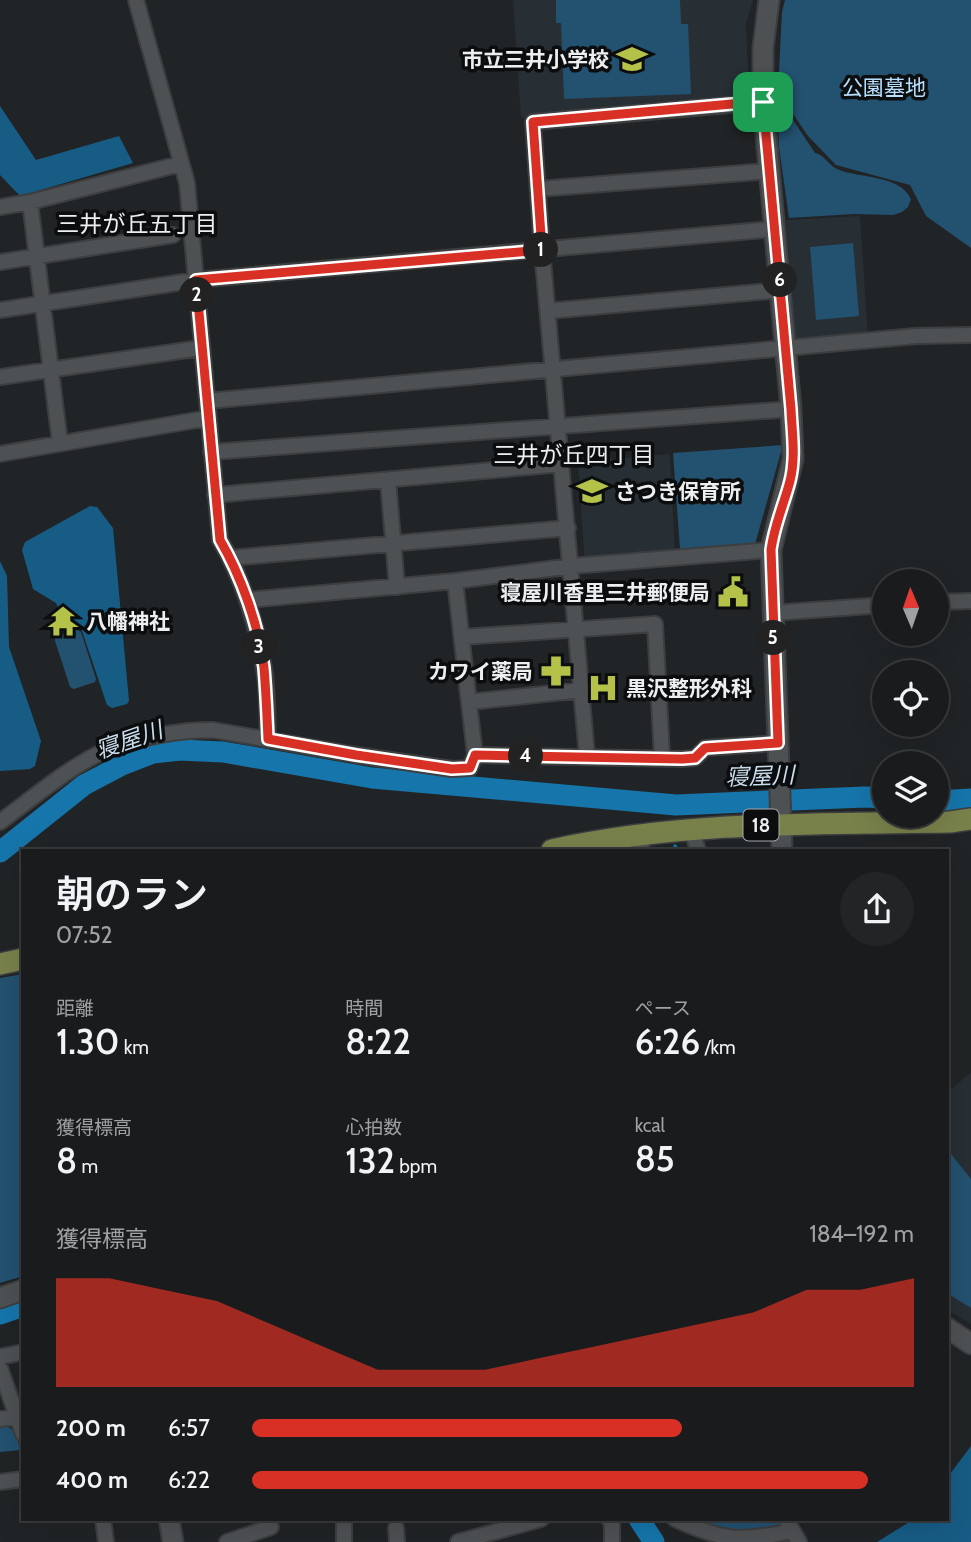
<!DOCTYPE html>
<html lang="ja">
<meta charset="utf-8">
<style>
body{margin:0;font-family:Cabin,"Noto Sans JP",sans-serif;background:#222425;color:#f1f3f6;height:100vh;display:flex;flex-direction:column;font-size:26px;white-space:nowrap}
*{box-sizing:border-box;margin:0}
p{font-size:23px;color:#9fa1a3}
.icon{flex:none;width:38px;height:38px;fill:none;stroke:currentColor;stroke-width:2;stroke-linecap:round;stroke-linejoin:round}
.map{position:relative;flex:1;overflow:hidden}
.panel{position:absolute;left:21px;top:849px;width:928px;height:672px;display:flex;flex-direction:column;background:#191b1c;border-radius:0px;box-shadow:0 7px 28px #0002,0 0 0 2px #37393b}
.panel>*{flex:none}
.needle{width:46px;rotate:358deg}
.tools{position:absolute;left:872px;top:569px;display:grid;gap:14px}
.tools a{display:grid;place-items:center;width:77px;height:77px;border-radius:50%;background:#191b1c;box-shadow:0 7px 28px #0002,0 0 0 2px #37393b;font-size:35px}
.pin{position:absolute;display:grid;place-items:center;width:60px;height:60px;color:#fff;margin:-30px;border-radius:14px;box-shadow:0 4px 10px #0006}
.km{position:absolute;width:35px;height:35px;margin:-18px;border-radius:50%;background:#222;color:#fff;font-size:19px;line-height:35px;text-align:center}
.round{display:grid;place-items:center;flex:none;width:74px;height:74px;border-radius:37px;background:#222425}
.head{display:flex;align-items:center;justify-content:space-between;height:119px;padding:0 35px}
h1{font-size:38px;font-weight:600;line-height:52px}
.stats{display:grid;grid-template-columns:repeat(3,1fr);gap:10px;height:119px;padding:7px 35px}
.stats div{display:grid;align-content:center}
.stats b{font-size:35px;font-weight:600}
.stats small{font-size:19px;font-weight:400}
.stats p{font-size:19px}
.chart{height:196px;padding:14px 35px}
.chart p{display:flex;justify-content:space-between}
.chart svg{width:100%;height:126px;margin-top:7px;fill:#d93025;opacity:.7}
ul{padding:0 35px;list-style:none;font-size:23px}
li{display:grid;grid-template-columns:112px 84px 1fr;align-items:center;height:52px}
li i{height:18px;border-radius:9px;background:#d93025}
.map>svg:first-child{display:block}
.built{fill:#272f34}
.green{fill:#235170}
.forest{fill:#175c85}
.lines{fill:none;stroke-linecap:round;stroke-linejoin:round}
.stream{stroke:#1675ab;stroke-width:3.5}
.river{stroke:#1675ab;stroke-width:21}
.street-casing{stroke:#3c3e40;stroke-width:18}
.secondary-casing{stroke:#3c3e40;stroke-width:23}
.primary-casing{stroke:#3c3e40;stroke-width:24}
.street{stroke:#4e5153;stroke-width:14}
.secondary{stroke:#4e5153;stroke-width:19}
.primary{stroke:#79814b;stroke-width:21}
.route-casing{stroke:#fff;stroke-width:14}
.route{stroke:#d93025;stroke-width:9}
.labels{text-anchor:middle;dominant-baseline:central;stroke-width:7;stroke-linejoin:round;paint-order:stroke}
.shield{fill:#0c0d0e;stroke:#a9aaac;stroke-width:2}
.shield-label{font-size:19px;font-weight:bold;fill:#eceeef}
.poi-label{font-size:21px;font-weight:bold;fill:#eceeef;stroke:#0c0d0e;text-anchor:end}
.park-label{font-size:21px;fill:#b8e0fe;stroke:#0c0d0e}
.neighbourhood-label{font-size:23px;fill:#eceeef;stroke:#0c0d0e}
.water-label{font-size:23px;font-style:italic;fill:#cbdeee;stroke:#0c0d0e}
</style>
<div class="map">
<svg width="971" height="1542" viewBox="0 0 971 1542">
<rect width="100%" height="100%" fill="#212426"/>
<!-- built -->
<path class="built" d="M513,0H753L746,24L749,95L521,118Z
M860,216L868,338L796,343L786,220Z
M670,454L675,558L585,566L578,462Z
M971,1072V1324L947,1309V1093Z"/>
<!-- green -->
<path class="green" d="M556,0H680L681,24H688L691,94L564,99L561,23H556Z
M785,0H971V248L926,216L910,185L836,165L808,136L778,92L782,12Z
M779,99L815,153C825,155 828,165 837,169C860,179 899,174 911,199L908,207L902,212L893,215L854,214L789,218L779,147L777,102Z
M853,243L859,316L816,320L810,247Z
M783,445L755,544L680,549L673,453Z
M76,629L81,632L96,679L95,682L74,689L70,687L55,641V638Z
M23,974V1276L0,1283V978Z
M947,1149L971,1179V1308L947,1293Z
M0,1426H7L14,1431L21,1450L0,1452Z
M687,1519H780L784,1527L747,1537Z"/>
<!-- forest -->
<path class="forest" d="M0,106L36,160L119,136L133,163L20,196L0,175Z
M90,506L97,507L113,528L129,701L127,704L112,708L107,705L81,628L78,626L70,628L67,626L56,603L33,589L22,550L25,542Z
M0,561L7,576L9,647L41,741L35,766L30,769L0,771Z
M971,1446V1542H877L914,1519H947V1478Z"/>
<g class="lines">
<!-- stream -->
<path class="stream" d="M675,846L677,850"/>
<!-- river -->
<path class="river" d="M936,801L971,799
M0,852L84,785L122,765L153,753L180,750L223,752L372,778L676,805L865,797L884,798
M0,1314L23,1306
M639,1519L654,1542"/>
<!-- street casing -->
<g class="street-casing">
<path id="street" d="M136,0L187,183L220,540C242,577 255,620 263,663C268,687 267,714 268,739
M538,189L769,171
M30,202L60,443
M0,207L30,202L180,164
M0,262L173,235
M0,310L196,280L774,229
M548,311L781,290
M0,377L201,348
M207,401L916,336L971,335
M211,452L791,409
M0,454L208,418
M388,480L397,587
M215,495L562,464
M230,558L568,528
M455,581L475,755
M247,600L455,581L572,566L771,550
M936,602L971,601
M772,613L884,605
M462,637L655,624L662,757
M469,702L582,690
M587,756L542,250L533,122L763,102
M0,822C30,800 74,763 107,750C139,737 179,730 213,730L356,755L452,769L470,768L475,755L682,759L695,758L705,748L778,743
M691,828L698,850
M641,835L642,850
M0,1357L23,1352
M0,1368L23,1434
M0,1419L23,1416
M0,1482L23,1479
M103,1519L106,1542
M609,1519L612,1523V1542
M675,1519C724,1541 739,1542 792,1531
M786,1519L799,1542
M396,1528L397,1542
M227,1542L271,1527
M344,1542V1519
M458,1542L541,1519"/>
</g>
<!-- secondary casing -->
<g class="secondary-casing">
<path id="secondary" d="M769,0L763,48V102L791,409L793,459L771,550L782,850
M0,1298L23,1290
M947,1328L971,1344
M169,1519L173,1542"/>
</g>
<!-- primary casing -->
<g class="primary-casing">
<path id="primary" d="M552,850C683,821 817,824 950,822L971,819
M0,964L23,959"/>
</g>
<!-- street -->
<use href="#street" class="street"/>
<!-- secondary -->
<use href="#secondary" class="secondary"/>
<!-- primary -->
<use href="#primary" class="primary"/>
</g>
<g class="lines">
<!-- route casing -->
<g class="route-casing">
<path id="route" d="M754,102H763L791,409C792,433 796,457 790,481C784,504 774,526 771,550L778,743L705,748L695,758L682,759L475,755L470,768L452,769L356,755L268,739C267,715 266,691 264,668C259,626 241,576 220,540L196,280L542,250L533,122Z"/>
</g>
<!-- route -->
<use href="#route" class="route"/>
</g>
<!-- icons -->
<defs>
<g id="school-bare" transform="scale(2.415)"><path d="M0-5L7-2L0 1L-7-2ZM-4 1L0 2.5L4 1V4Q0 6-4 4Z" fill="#b4c24a" stroke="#0c0d0e" stroke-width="2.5" paint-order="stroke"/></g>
<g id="civic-bare" transform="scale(2.415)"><path d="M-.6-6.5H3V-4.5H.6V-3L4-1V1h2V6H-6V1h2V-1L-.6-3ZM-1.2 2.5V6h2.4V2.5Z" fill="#b4c24a" stroke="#0c0d0e" stroke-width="2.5" paint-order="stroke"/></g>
<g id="temple-bare" transform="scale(2.415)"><path d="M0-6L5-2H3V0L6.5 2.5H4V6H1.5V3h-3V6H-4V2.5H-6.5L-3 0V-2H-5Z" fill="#b4c24a" stroke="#0c0d0e" stroke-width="2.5" paint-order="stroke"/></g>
<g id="pharmacy-bare" transform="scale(2.415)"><path d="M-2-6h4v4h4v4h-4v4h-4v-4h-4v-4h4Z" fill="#b4c24a" stroke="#0c0d0e" stroke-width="2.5" paint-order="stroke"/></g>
<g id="hospital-bare" transform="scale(2.415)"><path d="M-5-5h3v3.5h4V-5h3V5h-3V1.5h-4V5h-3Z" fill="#b4c24a" stroke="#0c0d0e" stroke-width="2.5" paint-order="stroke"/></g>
</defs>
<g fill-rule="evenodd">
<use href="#school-bare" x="632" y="59"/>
<use href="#school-bare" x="592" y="491"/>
<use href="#civic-bare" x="733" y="592"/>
<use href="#temple-bare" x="63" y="621"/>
<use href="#pharmacy-bare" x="556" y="671"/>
<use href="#hospital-bare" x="603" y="688"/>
</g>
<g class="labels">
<!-- shield labels -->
<rect class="shield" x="743.5" y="809.5" width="35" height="31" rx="5"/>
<g class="shield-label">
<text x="761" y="825">18</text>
</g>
<!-- poi labels -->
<g class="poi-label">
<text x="609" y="59">市立三井小学校</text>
<text x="615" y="491" text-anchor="start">さつき保育所</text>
<text x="710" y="592">寝屋川香里三井郵便局</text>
<text x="86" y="621" text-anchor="start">八幡神社</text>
<text x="533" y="671">カワイ薬局</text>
<text x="626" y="688" text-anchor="start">黒沢整形外科</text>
</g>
<!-- park labels -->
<g class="park-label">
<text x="884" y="87">公園墓地</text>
</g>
<!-- neighbourhood labels -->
<g class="neighbourhood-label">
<text x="137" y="224">三井が丘五丁目</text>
<text x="574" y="455">三井が丘四丁目</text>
</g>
<!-- water labels -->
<g class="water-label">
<text transform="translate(129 740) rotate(-19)">寝屋川</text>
<text transform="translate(760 776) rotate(-2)">寝屋川</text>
</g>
</g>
</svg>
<div class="tools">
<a><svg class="needle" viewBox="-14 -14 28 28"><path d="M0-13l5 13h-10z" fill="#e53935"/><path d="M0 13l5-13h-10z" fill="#9fa1a3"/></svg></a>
<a><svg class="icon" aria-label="locate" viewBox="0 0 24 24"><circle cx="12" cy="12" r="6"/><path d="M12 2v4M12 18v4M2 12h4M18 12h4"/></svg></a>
<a><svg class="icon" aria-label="layers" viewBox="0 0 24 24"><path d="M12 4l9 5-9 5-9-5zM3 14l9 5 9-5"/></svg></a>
</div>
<div class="pin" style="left:763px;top:102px;background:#1e9e55"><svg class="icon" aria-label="arrive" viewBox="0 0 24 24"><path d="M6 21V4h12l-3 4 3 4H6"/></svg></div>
<b class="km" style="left:541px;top:250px">1</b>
<b class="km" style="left:197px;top:295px">2</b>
<b class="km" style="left:259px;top:647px">3</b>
<b class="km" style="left:526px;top:756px">4</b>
<b class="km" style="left:773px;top:638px">5</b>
<b class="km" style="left:780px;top:280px">6</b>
<section class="panel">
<div class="head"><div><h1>朝のラン</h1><p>07:52</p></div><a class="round"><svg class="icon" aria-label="share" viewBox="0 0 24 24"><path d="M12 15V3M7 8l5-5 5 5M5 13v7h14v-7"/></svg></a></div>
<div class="stats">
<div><p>距離</p><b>1.30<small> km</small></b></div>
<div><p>時間</p><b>8:22</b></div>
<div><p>ペース</p><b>6:26<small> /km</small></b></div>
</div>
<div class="stats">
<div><p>獲得標高</p><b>8<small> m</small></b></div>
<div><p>心拍数</p><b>132<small> bpm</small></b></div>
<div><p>kcal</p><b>85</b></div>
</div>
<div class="chart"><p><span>獲得標高</span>184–192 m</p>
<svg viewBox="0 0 160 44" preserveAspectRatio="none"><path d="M0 44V6L10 6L20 10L30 14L40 22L50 30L60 38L70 38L80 38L90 34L100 30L110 26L120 22L130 18L140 10L150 10L160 6V44z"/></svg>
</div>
<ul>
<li><b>200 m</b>6:57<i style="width:65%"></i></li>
<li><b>400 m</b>6:22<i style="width:93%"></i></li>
</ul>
</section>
</div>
